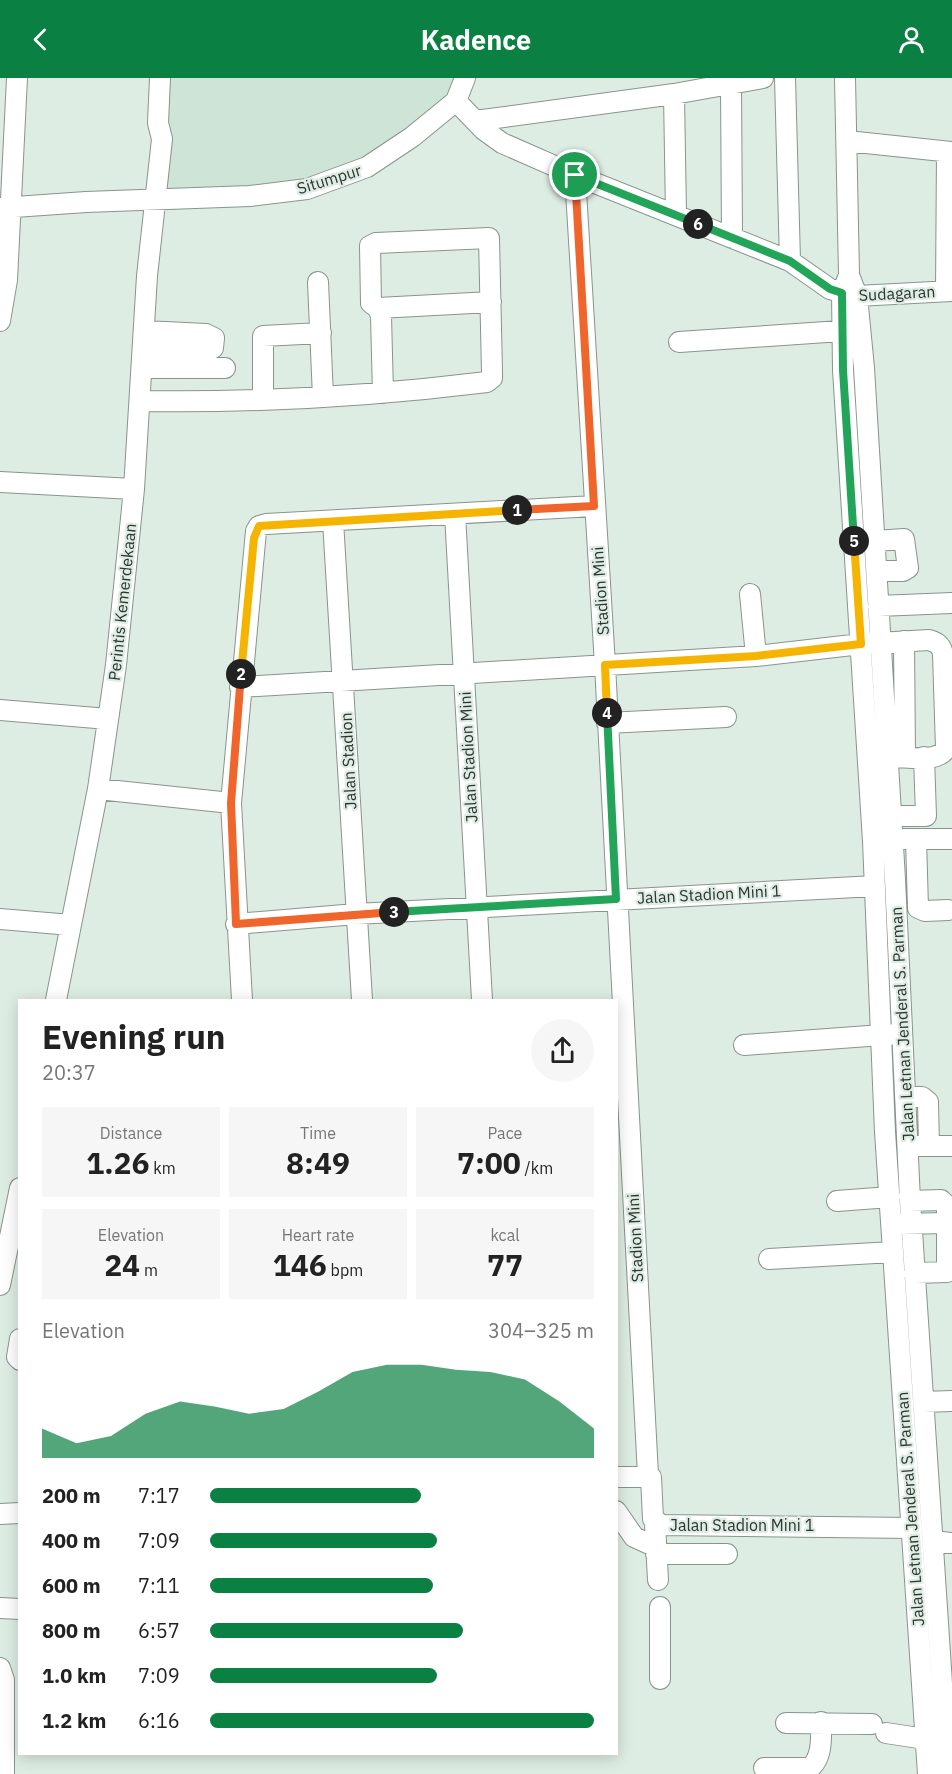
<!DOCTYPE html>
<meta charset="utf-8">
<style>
body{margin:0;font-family:"IBM Plex Sans",sans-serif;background:#f6f6f6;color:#222;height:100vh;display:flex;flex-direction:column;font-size:22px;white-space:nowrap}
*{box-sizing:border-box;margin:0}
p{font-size:20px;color:#767676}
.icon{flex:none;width:33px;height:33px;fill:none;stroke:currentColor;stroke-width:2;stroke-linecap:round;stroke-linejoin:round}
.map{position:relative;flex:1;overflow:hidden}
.panel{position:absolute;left:18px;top:921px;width:600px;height:756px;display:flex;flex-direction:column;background:#fff;border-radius:0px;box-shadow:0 3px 15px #0003}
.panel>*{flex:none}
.pin{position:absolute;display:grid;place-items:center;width:51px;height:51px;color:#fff;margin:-26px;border:3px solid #fff;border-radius:50%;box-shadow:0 2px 6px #0007}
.km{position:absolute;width:30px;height:30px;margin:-15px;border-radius:50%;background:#222;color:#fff;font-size:16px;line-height:30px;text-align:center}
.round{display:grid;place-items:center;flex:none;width:63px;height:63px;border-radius:32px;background:#f6f6f6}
.headline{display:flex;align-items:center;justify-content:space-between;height:102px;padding:0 24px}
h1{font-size:33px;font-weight:700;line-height:45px}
.metrics{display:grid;grid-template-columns:repeat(3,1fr);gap:9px;height:102px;padding:6px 24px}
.metrics div{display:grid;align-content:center;border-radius:0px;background:#f6f6f6;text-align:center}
.metrics b{font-size:30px;font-weight:700}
.metrics small{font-size:16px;font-weight:400}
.metrics p{font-size:16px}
.chart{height:168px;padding:12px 24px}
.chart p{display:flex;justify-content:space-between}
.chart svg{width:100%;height:108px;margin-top:6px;fill:#0b8043;opacity:.7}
ul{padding:0 24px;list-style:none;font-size:20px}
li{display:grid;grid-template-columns:96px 72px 1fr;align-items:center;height:45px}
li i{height:15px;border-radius:8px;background:#0b8043}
header{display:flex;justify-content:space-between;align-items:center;height:78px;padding:0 24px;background:#0b8043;color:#fff;font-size:27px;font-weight:700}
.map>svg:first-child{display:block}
.built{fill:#cee4d6}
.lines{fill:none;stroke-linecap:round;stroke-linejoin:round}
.minor-casing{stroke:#87958c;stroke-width:22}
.minor{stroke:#fff;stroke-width:20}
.split-1-casing{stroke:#fff;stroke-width:12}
.split-2-casing{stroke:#fff;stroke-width:12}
.split-3-casing{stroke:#fff;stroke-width:12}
.split-4-casing{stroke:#fff;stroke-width:12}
.split-5-casing{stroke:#fff;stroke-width:12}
.split-6-casing{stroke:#fff;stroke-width:12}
.split-7-casing{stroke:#fff;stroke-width:12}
.split-1{stroke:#f0652b;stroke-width:8}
.split-2{stroke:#f5b400;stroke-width:8}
.split-3{stroke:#f0652b;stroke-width:8}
.split-4{stroke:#22a559;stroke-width:8}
.split-5{stroke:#f5b400;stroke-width:8}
.split-6{stroke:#22a559;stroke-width:8}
.split-7{stroke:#22a559;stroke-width:8}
.labels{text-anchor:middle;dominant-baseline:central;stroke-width:4.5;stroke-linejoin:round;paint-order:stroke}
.street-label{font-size:16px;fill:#2e3430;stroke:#deede4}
</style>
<header><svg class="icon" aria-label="back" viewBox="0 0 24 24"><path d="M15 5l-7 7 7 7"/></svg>Kadence<svg class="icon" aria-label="person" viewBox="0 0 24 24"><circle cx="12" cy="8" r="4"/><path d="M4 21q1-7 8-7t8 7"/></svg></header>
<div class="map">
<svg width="952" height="1696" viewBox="0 0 952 1696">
<rect width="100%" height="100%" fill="#deede4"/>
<!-- built -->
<path class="built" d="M158,0H464L412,59L307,111L157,122Z"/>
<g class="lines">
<!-- minor casing -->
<g class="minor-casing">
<path id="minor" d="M785,0L790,183
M845,0L849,197L857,218L864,290L895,801L910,1123L948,1696
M731,6L732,160
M674,16L676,137
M456,23L484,52L502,65L575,97L790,183L830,211L857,218L952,213
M475,43L674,16L763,0
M847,63L952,74
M575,97L605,587L648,1397
M0,130L86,124L250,118L307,111L367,89L412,59L456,23L465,0
M849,197L842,215L843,292L873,763L885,1054L928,1696
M318,204L323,319
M946,213L947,74
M378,230L491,224
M0,243L7,202L17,0
M679,264L841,253
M143,270L207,273L213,270L214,260L206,256L144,253
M142,290H225
M263,320V258L321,255
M140,323C256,325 373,318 487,304L492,300V294L489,160L376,165L370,168L371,225L378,230L381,238L383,315
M0,404L134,411
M455,436L482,922
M333,443L362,922
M875,463L904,461L908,490L903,493H877
M750,516L756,578
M878,528L952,525
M904,563L905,678
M240,609L756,578L861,566L929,562C938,565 941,567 943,576L946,671C936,686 905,678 888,679
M0,632L108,641
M607,645L726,639
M98,711L231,725
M891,738H926L924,679
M903,761H952
M916,761L918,830L925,833L948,832
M0,841L71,847
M236,846L356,836L875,808
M56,922L98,711L116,587L134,411L147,198L162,61L158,45L160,0
M242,922L231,725L256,453L259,448L266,446L594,428
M744,967L896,956
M905,1019H922L928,1024L929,1068
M917,1068H952
M837,1123L890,1119
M910,1123L941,1122L947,1128V1194L914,1195
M898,1146L947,1145
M769,1181L893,1174
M0,1207L20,1110
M20,1261L17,1279L20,1282
M923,1324L952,1323
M616,1399H651L653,1441L662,1447L912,1450
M616,1433L634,1459L656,1469
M0,1436L20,1435
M655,1445L658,1502
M933,1463L952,1465
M656,1476H727
M660,1529V1601
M0,1530L20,1531
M0,1590L4,1602V1696
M786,1645L872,1646
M886,1655L938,1663
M764,1690H810C823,1679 821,1659 821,1644"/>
</g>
<!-- minor -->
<use href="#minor" class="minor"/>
</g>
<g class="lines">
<!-- split-1 casing -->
<g class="split-1-casing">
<path id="split-1" d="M517,432L594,428L575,97"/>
</g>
<!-- split-2 casing -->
<g class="split-2-casing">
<path id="split-2" d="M241,596L254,460L259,448L517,432"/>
</g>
<!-- split-3 casing -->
<g class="split-3-casing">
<path id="split-3" d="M241,596L231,725L236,846L394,834"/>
</g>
<!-- split-4 casing -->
<g class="split-4-casing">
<path id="split-4" d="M394,834L616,821L607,635"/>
</g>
<!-- split-5 casing -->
<g class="split-5-casing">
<path id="split-5" d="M607,635L605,587L756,578L861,566L854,463"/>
</g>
<!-- split-6 casing -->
<g class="split-6-casing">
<path id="split-6" d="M698,146L790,183L830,211L842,215L843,292L854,463"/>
</g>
<!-- split-7 casing -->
<g class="split-7-casing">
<path id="split-7" d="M575,97L698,146"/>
</g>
<!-- split-1 -->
<use href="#split-1" class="split-1"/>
<!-- split-2 -->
<use href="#split-2" class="split-2"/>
<!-- split-3 -->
<use href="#split-3" class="split-3"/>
<!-- split-4 -->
<use href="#split-4" class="split-4"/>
<!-- split-5 -->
<use href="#split-5" class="split-5"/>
<!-- split-6 -->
<use href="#split-6" class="split-6"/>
<!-- split-7 -->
<use href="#split-7" class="split-7"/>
</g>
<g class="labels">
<!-- street labels -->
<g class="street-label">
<text transform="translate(329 101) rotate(-17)">Situmpur</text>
<text transform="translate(897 215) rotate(-3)">Sudagaran</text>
<text transform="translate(600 513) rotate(-94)">Stadion Mini</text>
<text transform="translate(122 524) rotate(-84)">Perintis Kemerdekaan</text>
<text transform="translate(468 679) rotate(-93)">Jalan Stadion Mini</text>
<text transform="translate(348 683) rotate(-93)">Jalan Stadion</text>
<text transform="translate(709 816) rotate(-3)">Jalan Stadion Mini 1</text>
<text transform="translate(902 946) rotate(-93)">Jalan Letnan Jenderal S. Parman</text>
<text transform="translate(635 1160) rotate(-93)">Stadion Mini</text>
<text transform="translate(910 1431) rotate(-94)">Jalan Letnan Jenderal S. Parman</text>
<text x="742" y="1447">Jalan Stadion Mini 1</text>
</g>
</g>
</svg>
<div class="pin" style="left:575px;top:97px;background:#1e9e55"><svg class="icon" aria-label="arrive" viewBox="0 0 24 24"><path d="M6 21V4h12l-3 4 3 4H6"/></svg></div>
<b class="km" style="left:517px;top:432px">1</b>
<b class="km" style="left:241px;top:596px">2</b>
<b class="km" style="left:394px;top:834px">3</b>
<b class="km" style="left:607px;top:635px">4</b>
<b class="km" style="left:854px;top:463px">5</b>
<b class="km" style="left:698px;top:146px">6</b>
<section class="panel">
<div class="headline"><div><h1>Evening run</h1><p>20:37</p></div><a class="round"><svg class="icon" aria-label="share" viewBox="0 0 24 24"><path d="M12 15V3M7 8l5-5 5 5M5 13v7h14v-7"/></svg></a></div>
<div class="metrics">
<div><p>Distance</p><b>1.26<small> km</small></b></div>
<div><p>Time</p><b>8:49</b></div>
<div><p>Pace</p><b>7:00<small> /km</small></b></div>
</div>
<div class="metrics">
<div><p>Elevation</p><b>24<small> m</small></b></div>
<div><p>Heart rate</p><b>146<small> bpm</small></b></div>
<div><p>kcal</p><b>77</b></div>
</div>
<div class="chart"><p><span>Elevation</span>304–325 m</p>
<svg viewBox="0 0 160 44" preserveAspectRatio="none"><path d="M0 44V32L10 38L20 35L30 26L40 21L50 23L60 26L70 24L80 17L90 9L100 6L110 6L120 8L130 9L140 12L150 21L160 32V44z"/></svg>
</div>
<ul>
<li><b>200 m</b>7:17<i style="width:55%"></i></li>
<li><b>400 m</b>7:09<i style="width:59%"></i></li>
<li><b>600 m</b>7:11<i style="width:58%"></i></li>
<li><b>800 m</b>6:57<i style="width:66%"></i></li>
<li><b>1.0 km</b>7:09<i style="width:59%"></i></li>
<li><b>1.2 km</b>6:16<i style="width:100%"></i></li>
</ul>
</section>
</div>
